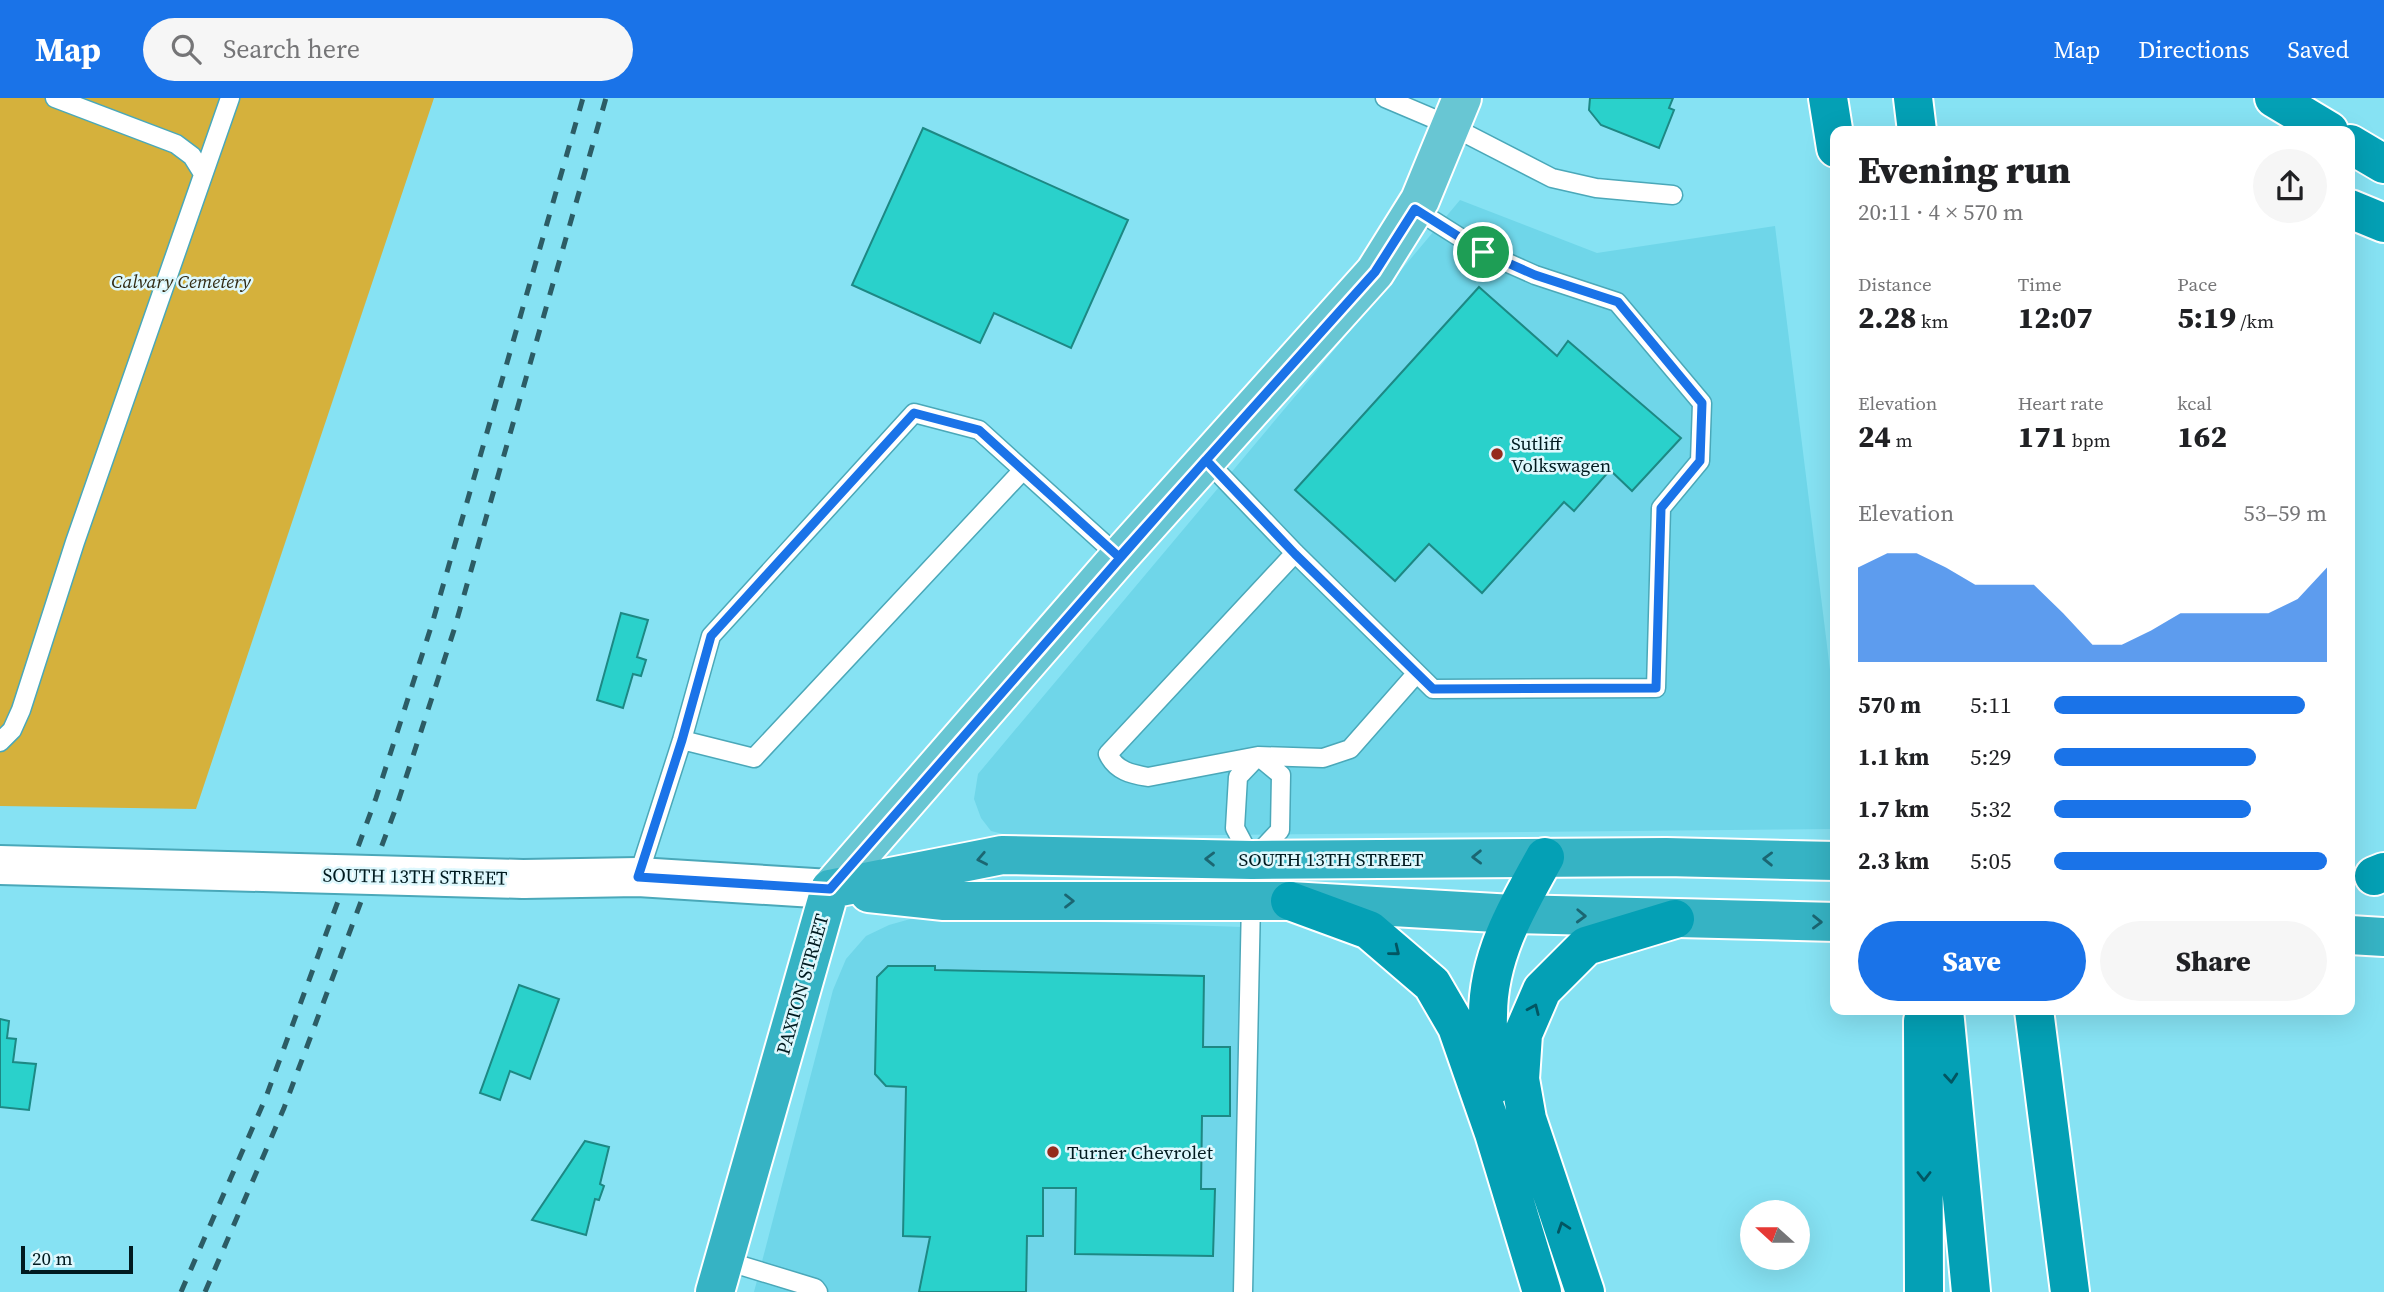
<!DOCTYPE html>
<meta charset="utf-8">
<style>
body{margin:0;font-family:"Source Serif 4",serif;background:#f6f6f6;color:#202124;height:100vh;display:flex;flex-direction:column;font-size:26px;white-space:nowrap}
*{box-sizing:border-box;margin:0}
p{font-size:23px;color:#757577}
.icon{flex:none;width:38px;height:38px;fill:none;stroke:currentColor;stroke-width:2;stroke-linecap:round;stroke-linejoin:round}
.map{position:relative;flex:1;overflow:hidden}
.sheet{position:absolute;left:1830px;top:28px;width:525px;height:889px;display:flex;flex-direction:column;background:#fff;border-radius:14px;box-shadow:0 7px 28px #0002}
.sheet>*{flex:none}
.needle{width:46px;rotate:291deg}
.buttons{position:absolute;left:1740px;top:1102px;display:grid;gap:14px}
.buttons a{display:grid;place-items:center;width:70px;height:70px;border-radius:50%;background:#fff;box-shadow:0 7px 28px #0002;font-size:35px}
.scale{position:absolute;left:21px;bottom:18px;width:112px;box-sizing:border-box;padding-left:7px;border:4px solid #001a1f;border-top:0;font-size:19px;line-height:24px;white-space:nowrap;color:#001a1f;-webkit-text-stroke:5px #def8fd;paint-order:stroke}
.pin{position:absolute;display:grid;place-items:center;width:60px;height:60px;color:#fff;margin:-30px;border:4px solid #fff;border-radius:50%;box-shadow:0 2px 7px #0007}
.round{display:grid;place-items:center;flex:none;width:74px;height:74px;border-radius:37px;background:#f6f6f6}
.summary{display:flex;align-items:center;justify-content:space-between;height:119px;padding:0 28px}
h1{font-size:38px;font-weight:800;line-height:52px}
.metrics{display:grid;grid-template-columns:repeat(3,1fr);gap:10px;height:119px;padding:7px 28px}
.metrics div{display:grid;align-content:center}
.metrics b{font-size:30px;font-weight:800}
.metrics small{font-size:19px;font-weight:400}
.metrics p{font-size:19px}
.chart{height:196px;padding:14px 28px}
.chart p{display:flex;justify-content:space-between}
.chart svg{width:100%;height:126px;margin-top:7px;fill:#1a73e8;opacity:.7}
.action{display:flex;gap:14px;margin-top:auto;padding:14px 28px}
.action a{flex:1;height:80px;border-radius:42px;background:#1a73e8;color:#fff;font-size:28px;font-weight:800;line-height:80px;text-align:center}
.action a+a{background:#f6f6f6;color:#202124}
ul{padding:0 28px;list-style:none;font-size:23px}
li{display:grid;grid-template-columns:112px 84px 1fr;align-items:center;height:52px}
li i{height:18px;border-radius:9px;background:#1a73e8}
header{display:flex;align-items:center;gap:42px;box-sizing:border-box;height:98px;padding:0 35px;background:#1a73e8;color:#fff}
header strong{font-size:33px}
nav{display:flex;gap:38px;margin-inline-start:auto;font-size:24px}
.search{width:490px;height:63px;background:#f6f6f6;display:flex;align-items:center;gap:18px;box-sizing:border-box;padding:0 24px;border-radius:38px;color:#757577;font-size:26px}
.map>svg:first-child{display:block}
.built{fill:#6fd6e9}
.green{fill:#d5b13c}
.building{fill:#2ad1cb;stroke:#1d8884;stroke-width:2}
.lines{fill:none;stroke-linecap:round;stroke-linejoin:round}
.service-casing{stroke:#4aa8b9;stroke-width:21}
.secondary-casing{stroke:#4aa8b9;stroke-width:42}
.primary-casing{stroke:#fff;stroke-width:42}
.trunk-casing{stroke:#fff;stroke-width:42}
.motorway-casing{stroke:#fff;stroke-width:42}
.service{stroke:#fff;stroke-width:18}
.secondary{stroke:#fff;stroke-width:38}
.primary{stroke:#68c6d3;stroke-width:38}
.trunk{stroke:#36b3c4;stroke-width:38}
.motorway{stroke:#04a0b5;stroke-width:38}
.rail{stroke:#2c5c65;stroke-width:5;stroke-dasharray:12 12;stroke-linecap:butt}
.secondary-bridge-casing{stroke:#4aa8b9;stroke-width:42;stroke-linecap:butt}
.secondary-bridge{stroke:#fff;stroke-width:38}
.oneway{stroke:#1b6672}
.oneway2{stroke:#025662}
.route-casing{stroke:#fff;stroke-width:14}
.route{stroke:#1a73e8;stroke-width:9}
.poi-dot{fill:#952b1c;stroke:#def8fd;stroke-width:2.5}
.labels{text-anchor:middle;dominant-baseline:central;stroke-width:5;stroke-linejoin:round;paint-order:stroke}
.park-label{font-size:19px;font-style:italic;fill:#322b14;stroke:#def8fd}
.poi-label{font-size:19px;fill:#001a1f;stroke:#def8fd;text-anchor:start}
.street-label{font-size:19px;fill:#001a1f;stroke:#def8fd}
</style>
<header>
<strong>Map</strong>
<div class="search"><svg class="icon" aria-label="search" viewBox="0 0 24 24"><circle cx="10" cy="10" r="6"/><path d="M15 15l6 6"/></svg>Search here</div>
<nav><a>Map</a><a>Directions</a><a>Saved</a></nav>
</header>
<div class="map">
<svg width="2384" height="1194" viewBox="0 0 2384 1194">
<rect width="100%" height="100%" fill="#86e2f3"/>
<!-- built -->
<path class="built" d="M1460,102L1597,155L1775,128L1836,620V731L1015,739L991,733L981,720L974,701L978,676Z
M921,818L1242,829L1237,1194H754L833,892L846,861L866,838L889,827Z"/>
<!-- green -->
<path class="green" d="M0,0H434L196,711L0,708Z"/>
<!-- building -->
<path class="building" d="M1590,0H1673L1669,10L1674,12L1659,50L1601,27L1589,12Z
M923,30L1128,122L1071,250L994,215L980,245L852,187Z
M1479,189L1557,258L1568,243L1681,340L1632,393L1610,372L1574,413L1564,404L1482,495L1429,446L1395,483L1295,392Z
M621,515L648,522L637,559L646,562L641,578L633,576L623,610L597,602Z
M888,868H935V872L1204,878L1203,949H1230V1018H1202L1201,1091H1215L1213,1158L1075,1156L1076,1090H1043V1138H1027L1026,1194H919L930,1139L903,1138L906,989L886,988L875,976L877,879Z
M519,887L559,901L530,981L510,973L500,1002L480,995Z
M0,921L9,923L7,940L16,941L13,964L36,966L29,1012L0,1009Z
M585,1043L609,1049L600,1086L604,1088L599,1102L595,1101L586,1137L532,1122Z"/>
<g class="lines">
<!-- service casing -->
<g class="service-casing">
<path id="service" d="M55,0L176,46L192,58L202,74
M1385,0L1451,28L1552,80L1596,90L1673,97
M1206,362L1295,455L1433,591L1656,590L1661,410L1700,363L1702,305L1617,204L1535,177L1483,154L1415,111
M1295,455L1108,656C1116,673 1131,676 1148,679L1258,658L1323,660L1350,651L1416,576
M682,642L754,660L1023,372
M0,644L12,632L21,612L75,444L230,0
M1258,658L1281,677L1280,732L1252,762L1235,730L1238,679Z
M638,779L682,642L711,538L914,315L979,332L1119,459
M723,1162L815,1190L818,1194
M1243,1194L1251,803"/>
</g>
<!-- secondary casing -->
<g class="secondary-casing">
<path id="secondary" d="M0,767L298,775
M523,781L638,779L830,791"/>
</g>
<!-- primary casing -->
<g class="primary-casing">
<path id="primary" d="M830,791L1119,459L1375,174L1420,102L1462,0"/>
</g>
<!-- trunk casing -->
<g class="trunk-casing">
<path id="trunk" d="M830,791L1002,757L1252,762L1666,759L1836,763
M869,795L944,803H1290L1513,816L1836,824
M2350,837L2384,839
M715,1194L830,791"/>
</g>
<!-- motorway casing -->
<g class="motorway-casing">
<path id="motorway" d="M1828,0L1836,50
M1913,0L1917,33
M2274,0L2329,33
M2350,46L2384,66
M2350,111L2384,125
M2374,778L2384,774
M1290,803L1369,832L1432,886L1457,929L1494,1035L1542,1194
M1944,912L1971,1194
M2034,912L2070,1194
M1923,923L1924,1194
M1492,988C1490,964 1487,940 1488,917C1488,858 1517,809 1545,759
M1585,1194L1527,1021L1520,981L1523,936L1542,892L1586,848L1675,821"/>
</g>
<!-- service -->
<use href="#service" class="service"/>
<!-- secondary -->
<use href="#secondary" class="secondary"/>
<!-- primary -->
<use href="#primary" class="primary"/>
<!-- trunk -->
<use href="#trunk" class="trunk"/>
<!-- motorway -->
<use href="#motorway" class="motorway"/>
<!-- rail -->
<path class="rail" d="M181,1194L266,999L376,700L432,526L583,0
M205,1194L284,1010L397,707L454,532L606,0"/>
<!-- secondary-bridge casing -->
<g class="secondary-bridge-casing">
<path id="secondary-bridge" d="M298,775L523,781"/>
</g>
<!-- secondary-bridge -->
<use href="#secondary-bridge" class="secondary-bridge"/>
</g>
<!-- one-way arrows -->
<defs><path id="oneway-chevron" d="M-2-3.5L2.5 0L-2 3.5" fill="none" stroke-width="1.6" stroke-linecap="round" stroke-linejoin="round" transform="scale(1.75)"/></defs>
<g class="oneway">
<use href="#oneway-chevron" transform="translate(1477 759) rotate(179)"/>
<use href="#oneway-chevron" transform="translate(982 761) rotate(169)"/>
<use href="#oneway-chevron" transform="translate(1210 761) rotate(-179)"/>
<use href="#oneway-chevron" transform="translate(1768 761) rotate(-179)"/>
<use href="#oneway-chevron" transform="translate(1069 803)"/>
<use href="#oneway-chevron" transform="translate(1581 818) rotate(2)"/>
<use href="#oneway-chevron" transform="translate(1817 824) rotate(1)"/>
</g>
<g class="oneway2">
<use href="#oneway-chevron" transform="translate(1395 853) rotate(39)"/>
<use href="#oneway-chevron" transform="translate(1534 911) rotate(-66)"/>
<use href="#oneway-chevron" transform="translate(1951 980) rotate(85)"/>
<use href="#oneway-chevron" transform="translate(1924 1078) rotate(90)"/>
<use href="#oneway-chevron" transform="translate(1563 1129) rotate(-109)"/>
</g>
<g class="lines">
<!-- route casing -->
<g class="route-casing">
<path id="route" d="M1483,154L1415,111L1375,174L1119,459L979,332L914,315L711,538L682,642L638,779L830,791L1206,362L1295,456L1433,591L1656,590L1661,410L1700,363L1702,305L1618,204L1535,177L1483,154"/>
</g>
<!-- route -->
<use href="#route" class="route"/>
</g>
<!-- markers -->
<g class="poi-dot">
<circle cx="1497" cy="356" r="7"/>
<circle cx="1053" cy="1054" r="7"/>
</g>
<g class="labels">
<!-- park labels -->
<g class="park-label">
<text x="181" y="183">Calvary Cemetery</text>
</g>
<!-- poi labels -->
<g class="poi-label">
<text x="1511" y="345">Sutliff<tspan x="1511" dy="22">Volkswagen</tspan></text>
<text x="1067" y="1054">Turner Chevrolet</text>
</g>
<!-- street labels -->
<g class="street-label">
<text x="1331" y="761">SOUTH 13TH STREET</text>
<text transform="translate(415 778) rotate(1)">SOUTH 13TH STREET</text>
<text transform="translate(802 886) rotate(-74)">PAXTON STREET</text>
</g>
</g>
</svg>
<div class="buttons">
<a><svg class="needle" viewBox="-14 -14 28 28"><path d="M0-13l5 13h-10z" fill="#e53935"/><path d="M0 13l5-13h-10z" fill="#757577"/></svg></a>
</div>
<div class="scale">20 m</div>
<div class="pin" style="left:1483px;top:154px;background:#1e9e55"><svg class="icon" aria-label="arrive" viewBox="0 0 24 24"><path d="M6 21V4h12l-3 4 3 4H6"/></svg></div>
<section class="sheet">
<div class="summary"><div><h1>Evening run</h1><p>20:11 · 4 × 570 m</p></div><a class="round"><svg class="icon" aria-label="share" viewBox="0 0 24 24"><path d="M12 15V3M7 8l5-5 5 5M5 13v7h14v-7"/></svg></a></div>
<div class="metrics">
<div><p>Distance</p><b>2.28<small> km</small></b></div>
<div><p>Time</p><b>12:07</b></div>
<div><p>Pace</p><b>5:19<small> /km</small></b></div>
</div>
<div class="metrics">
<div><p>Elevation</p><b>24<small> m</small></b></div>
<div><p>Heart rate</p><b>171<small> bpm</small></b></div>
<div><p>kcal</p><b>162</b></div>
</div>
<div class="chart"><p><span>Elevation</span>53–59 m</p>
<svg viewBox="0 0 160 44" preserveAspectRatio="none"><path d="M0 44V11L10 6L20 6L30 11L40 17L50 17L60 17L70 27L80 38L90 38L100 33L110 27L120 27L130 27L140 27L150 22L160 11V44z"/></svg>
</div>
<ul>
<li><b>570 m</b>5:11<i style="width:92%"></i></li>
<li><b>1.1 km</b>5:29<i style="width:74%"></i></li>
<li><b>1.7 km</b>5:32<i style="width:72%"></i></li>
<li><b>2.3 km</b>5:05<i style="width:100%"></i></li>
</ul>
<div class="action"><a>Save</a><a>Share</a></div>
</section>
</div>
